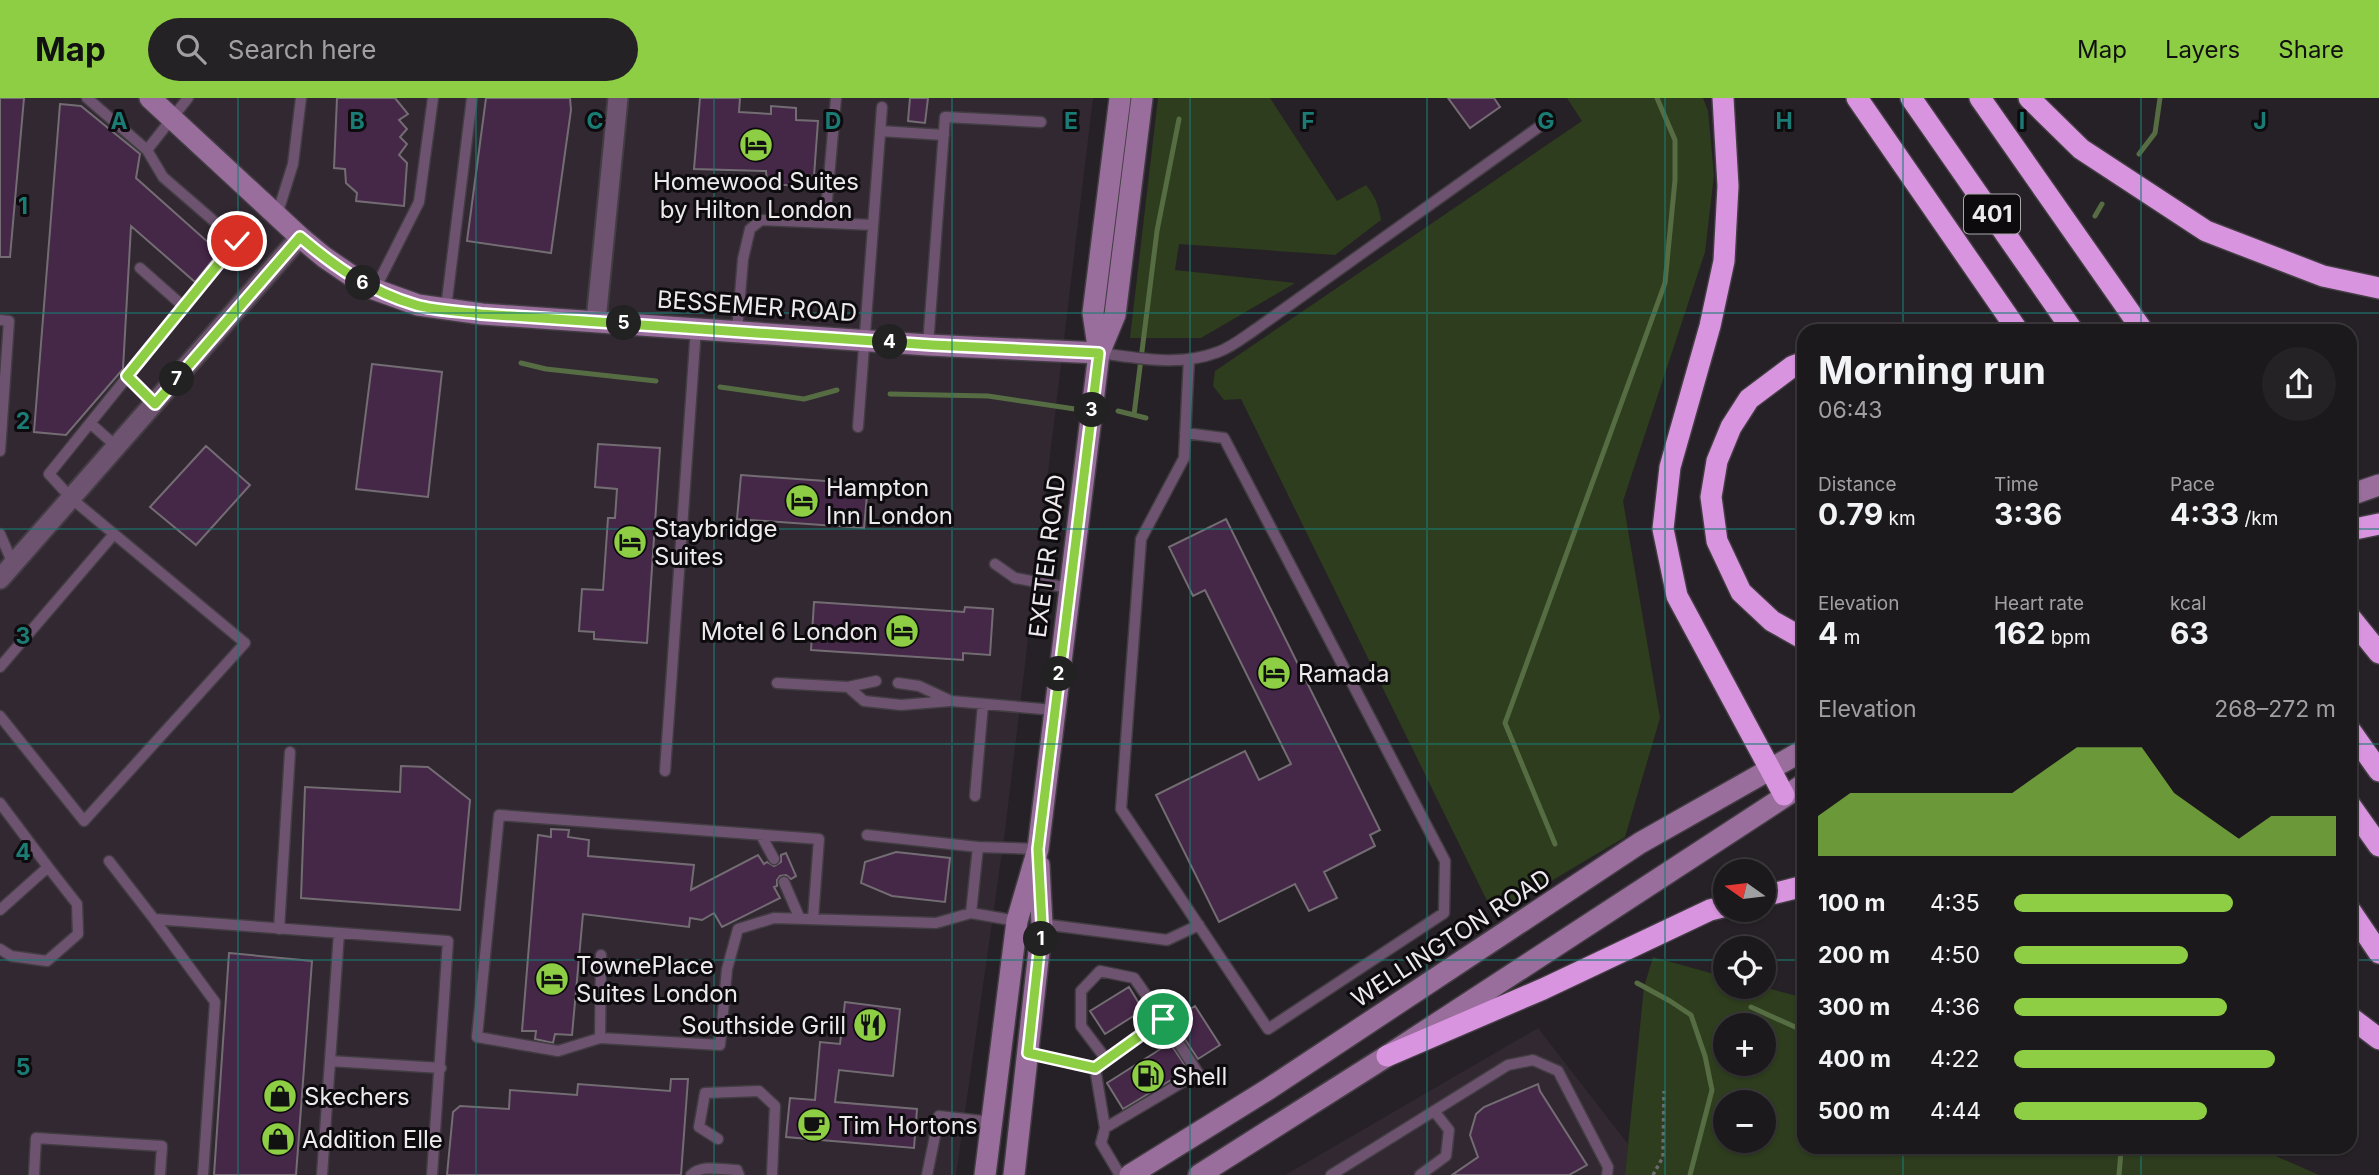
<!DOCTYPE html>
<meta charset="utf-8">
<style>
body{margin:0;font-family:Inter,sans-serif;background:#252225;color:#f1f3f6;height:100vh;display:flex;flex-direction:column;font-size:26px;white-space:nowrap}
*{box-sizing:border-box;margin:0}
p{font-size:23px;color:#a0a0a3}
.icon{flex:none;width:38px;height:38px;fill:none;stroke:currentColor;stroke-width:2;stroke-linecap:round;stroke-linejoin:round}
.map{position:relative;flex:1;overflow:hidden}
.drawer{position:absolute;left:1797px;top:226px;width:560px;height:830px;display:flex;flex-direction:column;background:#1c191c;border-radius:21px;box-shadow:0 2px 5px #0004,0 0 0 2px #3a383b}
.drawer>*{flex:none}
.needle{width:46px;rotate:284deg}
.tools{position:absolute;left:1713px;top:761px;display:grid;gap:14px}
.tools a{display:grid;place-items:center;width:63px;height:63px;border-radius:50%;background:#1c191c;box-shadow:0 2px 5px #0004,0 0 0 2px #3a383b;font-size:35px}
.pin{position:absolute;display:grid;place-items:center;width:60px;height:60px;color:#fff;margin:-30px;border:4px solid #fff;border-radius:50%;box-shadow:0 2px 7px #0007}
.km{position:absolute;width:35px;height:35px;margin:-18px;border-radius:50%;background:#222;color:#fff;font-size:19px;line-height:35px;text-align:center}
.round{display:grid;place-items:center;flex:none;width:74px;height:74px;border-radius:37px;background:#252225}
.headline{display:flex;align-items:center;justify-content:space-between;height:119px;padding:0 21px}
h1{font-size:38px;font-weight:700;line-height:52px}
.stats{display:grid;grid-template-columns:repeat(3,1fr);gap:10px;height:119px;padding:7px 21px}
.stats div{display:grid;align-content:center}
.stats b{font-size:30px;font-weight:700}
.stats small{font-size:19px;font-weight:400}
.stats p{font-size:19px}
.chart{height:196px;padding:14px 21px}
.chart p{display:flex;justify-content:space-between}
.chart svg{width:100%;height:126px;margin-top:7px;fill:#8dce44;opacity:.7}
ul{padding:0 21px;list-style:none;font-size:23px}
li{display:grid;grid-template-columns:112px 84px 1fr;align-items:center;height:52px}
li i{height:18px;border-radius:9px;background:#8dce44}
header{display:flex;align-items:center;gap:42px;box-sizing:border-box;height:98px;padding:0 35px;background:#8dce44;color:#111}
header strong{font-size:33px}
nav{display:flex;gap:38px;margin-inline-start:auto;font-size:24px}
.search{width:490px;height:63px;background:#252225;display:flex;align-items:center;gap:18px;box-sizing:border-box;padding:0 24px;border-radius:38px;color:#a0a0a3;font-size:26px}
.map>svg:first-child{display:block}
.built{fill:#312832}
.green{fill:#2d3d1d;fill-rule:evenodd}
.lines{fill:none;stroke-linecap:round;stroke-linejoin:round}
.stream{stroke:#566c43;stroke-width:5}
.building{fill:#452747;stroke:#736d73;stroke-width:2}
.lane-casing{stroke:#423d42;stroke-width:13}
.street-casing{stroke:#423d42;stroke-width:23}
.secondary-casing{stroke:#423d42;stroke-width:24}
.highway-casing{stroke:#423d42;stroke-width:24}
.path{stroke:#6f6a6f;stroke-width:3.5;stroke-dasharray:3.5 3.5;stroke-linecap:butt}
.lane{stroke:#6e5370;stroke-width:10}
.street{stroke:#6e5370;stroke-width:19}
.secondary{stroke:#996d9c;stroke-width:21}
.highway{stroke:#d894de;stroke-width:21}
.route-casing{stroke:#fff;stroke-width:14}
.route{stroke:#8dce44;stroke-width:9}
.grid{fill:none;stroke:#1a7c74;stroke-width:2;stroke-opacity:0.55}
.labels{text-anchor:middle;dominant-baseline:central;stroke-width:6;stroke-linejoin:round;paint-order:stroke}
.shield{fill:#0d0b0e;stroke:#aaa6aa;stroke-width:2}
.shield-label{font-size:23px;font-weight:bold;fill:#ede9ed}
.poi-label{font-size:24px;fill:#ede9ed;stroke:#0d0b0e;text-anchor:start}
.street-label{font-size:24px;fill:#ede9ed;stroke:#0d0b0e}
.grid-label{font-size:23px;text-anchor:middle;font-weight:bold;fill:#1a7c74;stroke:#0d0b0e;stroke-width:6;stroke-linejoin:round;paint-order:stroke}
</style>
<header>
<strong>Map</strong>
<div class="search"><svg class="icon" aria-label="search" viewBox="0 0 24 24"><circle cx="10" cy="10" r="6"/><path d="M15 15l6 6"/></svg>Search here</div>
<nav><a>Map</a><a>Layers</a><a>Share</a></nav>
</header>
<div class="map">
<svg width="2379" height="1077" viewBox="0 0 2379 1077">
<rect width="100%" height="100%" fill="#262126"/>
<!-- built -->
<path class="built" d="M0,0H1093L1005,733L956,1077H0Z
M1538,930L1628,1046L1625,1077H1285Z"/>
<!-- green -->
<path class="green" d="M1158,0H1270L1337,103L1366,87C1375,98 1379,108 1381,122L1335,157L1179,146L1175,172L1295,185L1201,240H1130Z
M1567,0H1703L1708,13L1714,77L1705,154L1623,403L1660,620L1625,739L1494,817L1241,301L1224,302L1213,288L1215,273L1582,23Z
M1653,859L1725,879L1726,889H1763L1804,900V1048H2253L2319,1077H1625L1644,889ZM1726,928H1764V966H1726ZM1726,1004H1764V1043H1726Z"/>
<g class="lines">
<!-- stream -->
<path class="stream" d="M2139,56L2155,35L2160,0
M2095,118L2102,106
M521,265L546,271L656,283
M720,289L804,301L837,292
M890,296L988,298L1075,311
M1118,313L1146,320
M1134,317L1157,133L1179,21
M1555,746L1505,625L1665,185L1675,82V42L1657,0
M1637,885L1670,903L1691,917L1705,958L1712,992L1690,1077
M1751,909L1804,933
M2119,1077L2121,1053L2119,1048"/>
</g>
<!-- building -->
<path class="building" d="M0,0H24L10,159H0Z
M337,0H395L408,16L399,22L407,31L400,39L407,46L399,57L407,65L404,108L356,103L357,95L346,85L345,71L334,70Z
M486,0H570L571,12L551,155L467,143Z
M700,0H740L739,14L771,16V8L796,10V22L818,23L814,78L795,77L794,88L767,85L766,73L694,71Z
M910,0H928L925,25L908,23Z
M1448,0H1494L1500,9L1470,30Z
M60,6L81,8L140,56L136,80L219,154L195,184L131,128L123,271L66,337L34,334Z
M372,266L442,274L428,399L356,391Z
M598,346L660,350L647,545L594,541V534L579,533L582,491L603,492L608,420H615L617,391L595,389Z
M206,348L250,387L196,447L150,409Z
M741,377L868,386L864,430L737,421Z
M1226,421L1380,732L1370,737L1375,748L1324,774L1337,800L1309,813L1295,786L1219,824L1156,697L1245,653L1259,682L1291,666L1205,492L1193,498L1169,449Z
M814,504L964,514L965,509L993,511L990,557L963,555V562L811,552Z
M401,668L428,669L470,702L460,812L301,800L305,689L400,694Z
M551,731L569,732L568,739L589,742L588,758L694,767L691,792L758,757L764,766L767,764L774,768L781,764V757L786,755L796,778L791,781L786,777L780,778L777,782V788L774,789L780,800L722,829L714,815L702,822L690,820L689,829L583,816L572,937L555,936L553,945L535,941L536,933H522L538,737L551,739Z
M896,754L950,760L945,804L892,798L861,785L865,764Z
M229,855L312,863L296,1077H214Z
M1129,889L1143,912L1105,936L1090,913Z
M845,904L900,911L893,978L839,972L835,1004L917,1011L914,1050L786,1039L790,1000L815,1002L820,944L840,946Z
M1195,908L1220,947L1198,961L1182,937L1187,934L1177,919Z
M1170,945L1186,969L1182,972L1184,974L1123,1011L1107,985Z
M671,981H688L681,1077H447L453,1014L460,1008L509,1011L510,992L577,997L578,986L670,993Z
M1538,986L1540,993L1587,1067L1569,1077H1452L1478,1059L1470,1037L1476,1016L1484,1009Z"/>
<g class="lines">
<!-- lane casing -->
<g class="lane-casing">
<path id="lane" d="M880,33L944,37
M147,52L188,0
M277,117L293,66L301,0
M825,125L836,0
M140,170L183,208
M375,191L419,104L433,0
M446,210L472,0
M0,222L9,223L0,353
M737,233L743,161L750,131L761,122L873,127
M928,247L945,19L1041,24
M1099,255C1139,260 1179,269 1218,254C1232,249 1244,239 1256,231L1550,21
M127,278L155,306
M90,325L117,349
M858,329L882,9
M1185,335L1224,340L1445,763L1444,815L1268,931L1121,711L1141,441L1184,360L1189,261
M0,436L13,466
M995,466L1015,480L1069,490
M0,569L114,436
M777,585L848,589L876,583
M898,585L919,588L951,603L1054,612
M848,589L864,603L901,607L950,603
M0,618L84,723L245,545L72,401L49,376L237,143L163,79L147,52L87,0
M665,673L696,230
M975,698L983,606
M0,705L48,769L0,812
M761,737L774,761
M867,737L978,749
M109,763L154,821L448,843L432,1077
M784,784L800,821
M971,815L978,749L1037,751
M154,821L215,904L203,1077
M1042,826L1167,842L1199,827
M279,831L290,654
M0,851L11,858L47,863L78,836L77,806L48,769
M601,857L600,940L720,947L727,871L738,831L774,820L936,825L971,815L1017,823
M600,940L558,953L477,939L499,717L819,741L813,821
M1028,955L1095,970L1163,921L1198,975L1105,1030L1095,970
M1106,961L1081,928V893L1100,873L1134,880L1163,921
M330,963L441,970
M1105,1030L1101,1045L1120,1077
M718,1041L699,1029L705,995L759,993L775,1008L772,1077
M34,1077L36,1040L162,1048L160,1077
M322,1077L339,835
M691,1077C702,1066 723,1072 737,1072L739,1077
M927,1077L939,1018L991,1024
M1331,1077L1508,967L1533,962L1558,973L1608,1069L1607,1077
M1420,1077L1446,1058L1449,1032L1434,1013"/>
</g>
<!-- street casing -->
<g class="street-casing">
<path id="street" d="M596,223L618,0
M0,481L300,139"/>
</g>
<!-- secondary casing -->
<g class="secondary-casing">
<path id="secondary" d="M150,0L300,139L324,159L368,189L418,207L482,216L928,247L1099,255
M1100,253L1115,217L1142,0
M2350,397L2379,387
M985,1077L1017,823L1038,751L1099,255L1093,215L1120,0
M1014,1077L1042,826L1039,767
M1130,1077L1267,992L1640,745L1804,652
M1199,1077L1387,958L1804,686"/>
</g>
<!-- highway casing -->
<g class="highway-casing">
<path id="highway" d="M1723,0L1728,88L1724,163L1710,228L1670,369L1663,431L1677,498L1784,697
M1857,0L2018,233
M1911,0L2073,233
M1980,0L2143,233
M2029,0L2081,51L2206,133L2323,178L2379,190
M1804,264L1793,268L1749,301L1731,329L1717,363L1711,399L1717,443L1741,494L1772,523L1804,541
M2350,432L2379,426
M2350,519L2379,555
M2350,632L2379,673
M2350,707L2379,748
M1764,798L1804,788
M2350,812L2379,855
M2350,919L2379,941
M1387,958L1543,891L1710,812L1726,808"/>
</g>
<!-- path -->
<path class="path" d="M1653,1077L1663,1059L1664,993"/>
<!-- lane -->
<use href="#lane" class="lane"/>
<!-- street -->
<use href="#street" class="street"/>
<!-- secondary -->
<use href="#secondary" class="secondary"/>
<!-- highway -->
<use href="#highway" class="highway"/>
</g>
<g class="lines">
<!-- route casing -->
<g class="route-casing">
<path id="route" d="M237,143L127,278L155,306L300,139C335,169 371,194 416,207C437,213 460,213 481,216L932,247L1099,255L1038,751L1042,826L1028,955L1095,970L1163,921"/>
</g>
<!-- route -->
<use href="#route" class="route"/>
</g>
<!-- grid -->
<path class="grid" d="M238,0V1077M476,0V1077M714,0V1077M952,0V1077M1190,0V1077M1427,0V1077M1665,0V1077M1903,0V233M2141,0V233M0,215H2379M0,431H1804M2350,431H2379M0,646H1804M2350,646H2379M0,862H1726M1764,862H1804M2350,862H2379M1903,1048V1077M2141,1048V1077"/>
<!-- icons -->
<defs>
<g id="hotel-disc" transform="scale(1.75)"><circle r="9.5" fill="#8dce44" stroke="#0d0b0e"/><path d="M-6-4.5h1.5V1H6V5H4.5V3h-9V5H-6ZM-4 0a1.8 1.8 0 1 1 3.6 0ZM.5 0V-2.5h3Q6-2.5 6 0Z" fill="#111"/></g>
<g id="restaurant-disc" transform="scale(1.75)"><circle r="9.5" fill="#8dce44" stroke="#0d0b0e"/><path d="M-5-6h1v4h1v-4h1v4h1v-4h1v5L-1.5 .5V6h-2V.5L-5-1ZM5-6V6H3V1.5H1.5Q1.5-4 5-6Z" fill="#111"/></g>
<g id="fuel-disc" transform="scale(1.75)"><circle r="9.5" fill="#8dce44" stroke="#0d0b0e"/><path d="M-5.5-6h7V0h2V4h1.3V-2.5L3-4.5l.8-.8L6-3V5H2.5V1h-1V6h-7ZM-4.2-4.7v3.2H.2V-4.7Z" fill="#111"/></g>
<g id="shop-disc" transform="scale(1.75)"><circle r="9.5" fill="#8dce44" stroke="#0d0b0e"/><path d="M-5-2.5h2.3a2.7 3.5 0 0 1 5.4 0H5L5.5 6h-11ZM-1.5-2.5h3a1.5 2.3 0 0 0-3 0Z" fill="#111"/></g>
<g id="cafe-disc" transform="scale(1.75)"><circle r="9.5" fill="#8dce44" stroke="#0d0b0e"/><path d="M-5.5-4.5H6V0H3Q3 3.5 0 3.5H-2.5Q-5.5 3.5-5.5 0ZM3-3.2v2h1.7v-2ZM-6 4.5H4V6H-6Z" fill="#111"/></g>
</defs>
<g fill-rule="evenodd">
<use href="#hotel-disc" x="756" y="47"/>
<use href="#hotel-disc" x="802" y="403"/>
<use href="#hotel-disc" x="630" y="444"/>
<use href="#hotel-disc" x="902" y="533"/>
<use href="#hotel-disc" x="1274" y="575"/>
<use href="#hotel-disc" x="552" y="881"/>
<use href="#restaurant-disc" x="870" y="927"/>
<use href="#fuel-disc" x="1148" y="978"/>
<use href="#shop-disc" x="280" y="998"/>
<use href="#cafe-disc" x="814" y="1027"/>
<use href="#shop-disc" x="278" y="1041"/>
</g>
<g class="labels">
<!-- shield labels -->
<rect class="shield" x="1964" y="96.5" width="56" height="39" rx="5"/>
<g class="shield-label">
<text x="1992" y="116">401</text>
</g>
<!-- poi labels -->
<g class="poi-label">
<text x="756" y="83" text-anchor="middle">Homewood Suites<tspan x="756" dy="28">by Hilton London</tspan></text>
<text x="826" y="389">Hampton<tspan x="826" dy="28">Inn London</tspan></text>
<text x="654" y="430">Staybridge<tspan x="654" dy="28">Suites</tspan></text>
<text x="878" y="533" text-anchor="end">Motel 6 London</text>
<text x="1298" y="575">Ramada</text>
<text x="576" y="867">TownePlace<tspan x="576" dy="28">Suites London</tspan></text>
<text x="846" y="927" text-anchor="end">Southside Grill</text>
<text x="1172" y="978">Shell</text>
<text x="304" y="998">Skechers</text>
<text x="838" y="1027">Tim Hortons</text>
<text x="302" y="1041">Addition Elle</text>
</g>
<!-- street labels -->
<g class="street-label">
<text transform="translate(757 208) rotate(4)">BESSEMER ROAD</text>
<text transform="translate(1047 458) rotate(-83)">EXETER ROAD</text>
<text transform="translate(1451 840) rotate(-33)">WELLINGTON ROAD</text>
</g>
</g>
<g class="grid-label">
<text x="119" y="31">A</text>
<text x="357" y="31">B</text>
<text x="595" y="31">C</text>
<text x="833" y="31">D</text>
<text x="1071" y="31">E</text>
<text x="1308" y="31">F</text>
<text x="1546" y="31">G</text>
<text x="1784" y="31">H</text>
<text x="2022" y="31">I</text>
<text x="2260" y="31">J</text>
<text x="23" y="116">1</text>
<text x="23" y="331">2</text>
<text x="23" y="546">3</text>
<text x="23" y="762">4</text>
<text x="23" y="977">5</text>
</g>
</svg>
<div class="tools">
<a><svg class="needle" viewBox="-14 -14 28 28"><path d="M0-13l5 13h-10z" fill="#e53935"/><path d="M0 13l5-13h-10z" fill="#a0a0a3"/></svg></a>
<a><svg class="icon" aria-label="locate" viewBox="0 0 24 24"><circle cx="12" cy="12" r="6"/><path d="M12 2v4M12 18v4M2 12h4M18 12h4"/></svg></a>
<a>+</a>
<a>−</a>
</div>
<div class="pin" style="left:1163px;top:921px;background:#1e9e55"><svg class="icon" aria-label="arrive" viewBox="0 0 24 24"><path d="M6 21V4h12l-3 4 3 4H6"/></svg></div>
<div class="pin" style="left:237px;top:143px;background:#d93025"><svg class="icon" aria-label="check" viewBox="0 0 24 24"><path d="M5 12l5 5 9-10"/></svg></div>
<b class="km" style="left:1041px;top:841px">1</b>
<b class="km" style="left:1059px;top:576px">2</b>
<b class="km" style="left:1092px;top:312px">3</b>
<b class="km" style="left:890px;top:244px">4</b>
<b class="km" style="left:624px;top:225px">5</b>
<b class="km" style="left:363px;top:185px">6</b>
<b class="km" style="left:177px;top:281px">7</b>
<section class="drawer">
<div class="headline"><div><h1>Morning run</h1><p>06:43</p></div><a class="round"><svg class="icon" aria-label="share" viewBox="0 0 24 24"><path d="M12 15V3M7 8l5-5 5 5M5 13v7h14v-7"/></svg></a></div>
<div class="stats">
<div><p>Distance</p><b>0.79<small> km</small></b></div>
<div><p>Time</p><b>3:36</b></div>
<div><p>Pace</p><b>4:33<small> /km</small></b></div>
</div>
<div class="stats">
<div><p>Elevation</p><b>4<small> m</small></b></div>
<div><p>Heart rate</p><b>162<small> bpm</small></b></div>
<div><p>kcal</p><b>63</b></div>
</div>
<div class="chart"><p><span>Elevation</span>268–272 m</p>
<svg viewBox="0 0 160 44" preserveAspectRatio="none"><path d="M0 44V30L10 22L20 22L30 22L40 22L50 22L60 22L70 14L80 6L90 6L100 6L110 22L120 30L130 38L140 30L150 30L160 30V44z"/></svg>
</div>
<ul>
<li><b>100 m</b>4:35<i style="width:68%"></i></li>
<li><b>200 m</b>4:50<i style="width:54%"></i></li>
<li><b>300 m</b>4:36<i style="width:66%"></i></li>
<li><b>400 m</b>4:22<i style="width:81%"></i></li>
<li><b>500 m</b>4:44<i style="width:60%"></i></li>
</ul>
</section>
</div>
